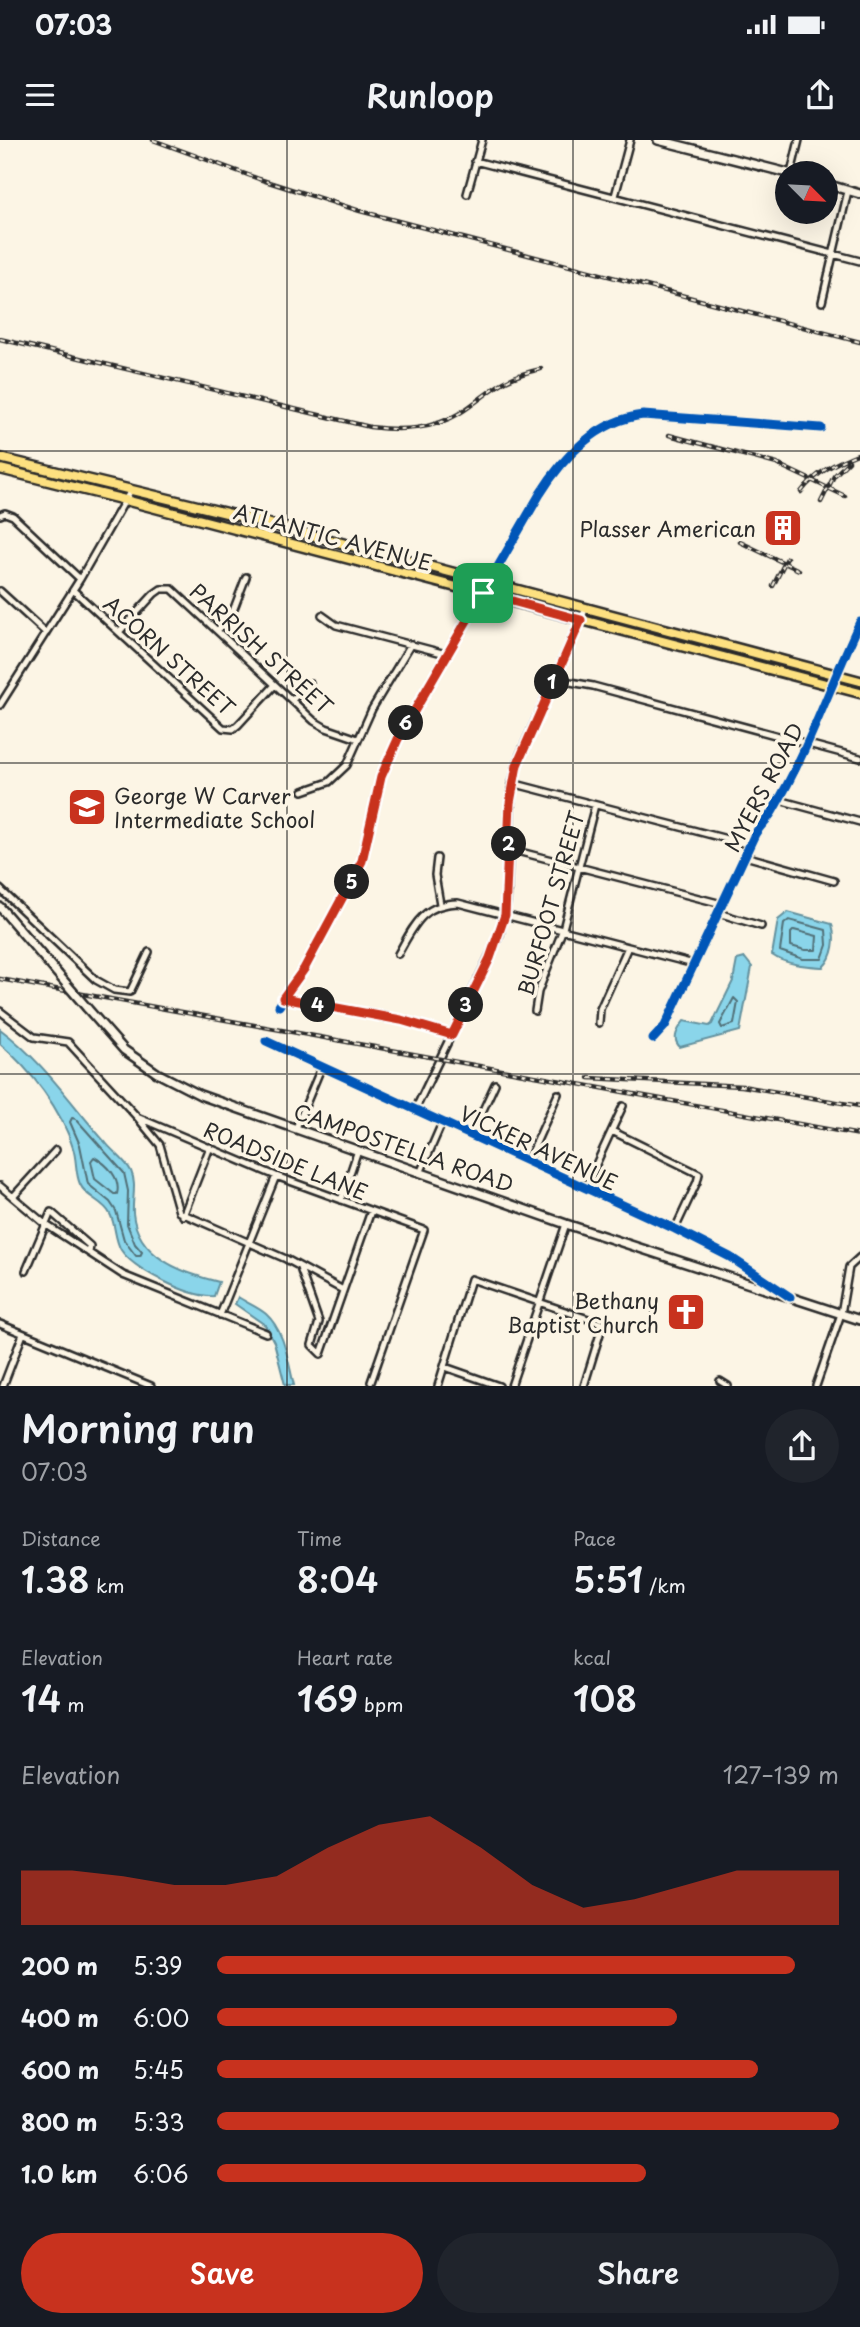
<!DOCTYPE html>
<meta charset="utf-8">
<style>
body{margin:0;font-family:"Playpen Sans",sans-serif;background:#20242c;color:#f1f3f6;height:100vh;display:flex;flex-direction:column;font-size:26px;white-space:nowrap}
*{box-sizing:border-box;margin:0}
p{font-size:23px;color:#9ea1a6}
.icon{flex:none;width:38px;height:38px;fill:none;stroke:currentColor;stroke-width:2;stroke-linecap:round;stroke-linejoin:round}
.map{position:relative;height:1246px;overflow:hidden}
.sheet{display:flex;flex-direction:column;background:#171b24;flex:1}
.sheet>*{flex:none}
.needle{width:46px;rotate:114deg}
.buttons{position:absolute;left:775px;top:21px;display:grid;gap:14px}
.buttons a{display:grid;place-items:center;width:63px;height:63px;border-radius:50%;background:#171b24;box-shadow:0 7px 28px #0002;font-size:35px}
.pin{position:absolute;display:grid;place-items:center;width:60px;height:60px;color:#fff;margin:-30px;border-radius:14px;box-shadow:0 4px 10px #0006}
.km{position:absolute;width:35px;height:35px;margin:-18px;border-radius:50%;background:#222;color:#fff;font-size:19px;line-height:35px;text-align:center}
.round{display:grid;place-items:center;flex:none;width:74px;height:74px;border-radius:37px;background:#20242c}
.overview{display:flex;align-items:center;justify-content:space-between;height:119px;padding:0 21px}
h1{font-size:38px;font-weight:600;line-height:52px}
.figures{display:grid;grid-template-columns:repeat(3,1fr);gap:10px;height:119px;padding:7px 21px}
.figures div{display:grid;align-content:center}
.figures b{font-size:35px;font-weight:600}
.figures small{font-size:19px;font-weight:400}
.figures p{font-size:19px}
.chart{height:196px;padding:14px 21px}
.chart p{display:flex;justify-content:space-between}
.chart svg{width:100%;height:126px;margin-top:7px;fill:#c8321e;opacity:.7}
.action{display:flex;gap:14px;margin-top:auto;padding:14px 21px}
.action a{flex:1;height:80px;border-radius:42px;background:#c8321e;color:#fff;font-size:28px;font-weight:600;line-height:80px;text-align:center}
.action a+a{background:#20242c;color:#f1f3f6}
ul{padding:0 21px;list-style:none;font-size:23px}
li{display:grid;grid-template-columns:112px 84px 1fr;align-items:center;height:52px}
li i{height:18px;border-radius:9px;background:#c8321e}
.status{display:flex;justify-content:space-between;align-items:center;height:49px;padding:0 35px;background:#171b24;direction:ltr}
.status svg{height:19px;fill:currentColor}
header{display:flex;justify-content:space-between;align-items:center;height:91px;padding:0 21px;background:#171b24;font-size:32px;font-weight:600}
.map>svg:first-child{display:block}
.water{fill:#8ad5ea;stroke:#64919e;stroke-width:2}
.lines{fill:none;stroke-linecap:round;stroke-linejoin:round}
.shore{stroke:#516f77;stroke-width:2}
.street-casing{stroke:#2b2b2b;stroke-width:10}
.secondary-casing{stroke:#2b2b2b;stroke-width:12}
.primary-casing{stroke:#2b2b2b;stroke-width:13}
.street{stroke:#fcf5e5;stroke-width:5}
.secondary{stroke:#fcf5e5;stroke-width:7}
.primary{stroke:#fde080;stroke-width:8}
.rail-casing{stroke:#2b2b2b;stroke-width:4.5}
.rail{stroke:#fcf5e5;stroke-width:2;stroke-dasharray:5;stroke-linecap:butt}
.secondary-bridge-casing{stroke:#2b2b2b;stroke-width:12;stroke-linecap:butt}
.secondary-bridge{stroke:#fcf5e5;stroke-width:7}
.cycleway-casing{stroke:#fcf5e5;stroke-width:13}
.cycleway{stroke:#0057b8;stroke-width:9}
.route-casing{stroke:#fff;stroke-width:14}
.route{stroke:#c8321e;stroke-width:9}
.grid{fill:none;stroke:#2b2b2b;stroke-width:2;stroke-opacity:0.55}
.labels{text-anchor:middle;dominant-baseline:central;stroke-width:7;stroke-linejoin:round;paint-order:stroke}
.poi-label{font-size:21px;fill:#2b2b2b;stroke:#fcf5e5;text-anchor:end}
.street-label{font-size:21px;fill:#2b2b2b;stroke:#fcf5e5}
</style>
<div class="status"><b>07:03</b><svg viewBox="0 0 49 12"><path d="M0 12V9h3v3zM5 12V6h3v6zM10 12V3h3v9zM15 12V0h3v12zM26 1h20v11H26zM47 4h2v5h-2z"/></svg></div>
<header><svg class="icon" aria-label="menu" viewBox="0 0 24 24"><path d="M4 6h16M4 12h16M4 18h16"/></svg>Runloop<svg class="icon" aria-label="share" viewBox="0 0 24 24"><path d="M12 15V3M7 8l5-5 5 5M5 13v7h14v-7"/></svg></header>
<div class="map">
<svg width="860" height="1246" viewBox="0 0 860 1246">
<rect width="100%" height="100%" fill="#fcf5e5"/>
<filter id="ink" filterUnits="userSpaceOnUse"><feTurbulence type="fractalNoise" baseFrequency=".0143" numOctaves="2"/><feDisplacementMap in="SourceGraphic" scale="14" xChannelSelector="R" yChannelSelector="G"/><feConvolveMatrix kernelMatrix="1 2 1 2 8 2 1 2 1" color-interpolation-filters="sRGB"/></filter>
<g filter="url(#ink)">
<!-- water -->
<path class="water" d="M788,772L832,784C836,798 834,817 823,827C807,826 786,825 772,815L778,780Z
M745,818L752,827L740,891L680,907C671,899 678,889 684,881L709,886L712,884L733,841L737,820Z
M0,889C42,920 72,965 106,1003C113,1012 126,1021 131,1031C137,1044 132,1059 133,1073C137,1117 182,1133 219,1142L214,1156C191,1158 134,1130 121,1110C114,1098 116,1085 110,1074C104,1061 86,1058 80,1044C75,1033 77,1020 73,1008C62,970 30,929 0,904Z
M238,1157C247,1163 258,1167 266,1174C285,1191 288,1222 294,1245H285L274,1202L265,1185L235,1164Z"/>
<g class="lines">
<!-- shore -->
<path class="shore" d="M789,780L826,790L827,805L822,819H803L780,811L784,784Z
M794,790L817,796L816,810H805L791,806V793Z
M734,858L738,862L734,884L722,888L720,884Z
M72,978L76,979L124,1033L128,1051L127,1084L135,1104L142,1112L140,1116H136L124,1100L116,1071L110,1062L88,1044L80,1005L70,982Z
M94,1017C107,1024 121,1038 117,1054H114L95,1039L91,1021Z"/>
<!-- street casing -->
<g class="street-casing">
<path id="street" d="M475,21L860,121
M791,33L799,0
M467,54L482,0
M615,56L630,0
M822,162L848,51
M0,375L5,373L13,376L80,439
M73,450L223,588L233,589L238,585L275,545
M0,451L46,493
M322,475L336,485L446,514
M218,490L233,471L246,437
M119,492L154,454L161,449H172L314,581L326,588L358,599
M553,539L593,546L860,618
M292,560L310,543
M0,565L80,439L131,350
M512,643L750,705
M303,651L329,642L347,625L372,569L411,504
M779,660L860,682
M509,709L722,764
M745,716L834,741
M437,718L435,735L440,764
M0,749L96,840L114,850L130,852L149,812
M718,773L761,786
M398,814C414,786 422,764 458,763L694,824
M283,858L401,880L452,895
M279,866L304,829L362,721L381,637L398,599L540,354C563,317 598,280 643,275L821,288
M0,871L34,897L68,902L137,977L160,1005L179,1072L286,1119L343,1150
M535,871L538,852L563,789L595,665
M599,883L600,869L628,807
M653,899L665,886L755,694C760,686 767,680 772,672C808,612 830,545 860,482
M266,901L675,1089L730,1117L788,1155
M415,970L500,794L507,762L512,643L520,615L586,468
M137,977L276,1036L424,1090L371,1242
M296,988L321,928
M612,991L699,1034L697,1042L675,1089
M471,996L495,944
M528,1021L558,954
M421,1031L442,983
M0,1046L45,1084L123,1135L266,1193
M585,1048L623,966
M13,1057L56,1010
M341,1060L358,1010
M183,1076L210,1007
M300,1128L319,1182L312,1205L321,1214L371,1071
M26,1131L51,1072L90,1106L89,1113
M220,1175L276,1036
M0,1184L151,1246
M445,1227L499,1246
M720,1241L728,1246
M3,1246L23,1194
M438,1246L471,1139L603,1184L584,1246
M511,1246L566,1084
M816,1246L841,1174L849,1127L860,1117"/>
</g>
<!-- secondary casing -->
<g class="secondary-casing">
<path id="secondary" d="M658,0L788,33
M826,44L860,54
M0,767L57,833
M87,868L124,910L157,933L200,955L566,1084L860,1180"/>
</g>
<!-- primary casing -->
<g class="primary-casing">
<path id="primary" d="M0,318L255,380L860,541
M0,329L125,360L860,553"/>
</g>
<!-- street -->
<use href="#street" class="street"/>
<!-- secondary -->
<use href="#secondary" class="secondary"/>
<!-- primary -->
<use href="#primary" class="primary"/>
<!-- rail casing -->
<g class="rail-casing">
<path id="rail" d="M153,0L259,39L360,71L860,202
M0,199L370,287C402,291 432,290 460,273C493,251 499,238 541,229
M669,295L777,324L845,356
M801,352C816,332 837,322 860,313
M821,362L834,336L849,321
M740,402L799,430
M773,446L787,418
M0,839L860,995
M589,938L742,946L860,966"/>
</g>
<!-- rail -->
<use href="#rail" class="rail"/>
<!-- secondary-bridge casing -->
<g class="secondary-bridge-casing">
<path id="secondary-bridge" d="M57,833L87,868"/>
</g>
<!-- secondary-bridge -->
<use href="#secondary-bridge" class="secondary-bridge"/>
<!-- cycleway casing -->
<g class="cycleway-casing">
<path id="cycleway" d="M279,866L304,829L362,721L381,637L398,599L540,354C563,317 598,280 643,275L821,288
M653,899L665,886L755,694C760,686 767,680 772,672C808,612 830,545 860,482
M266,901L675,1089L730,1117L790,1157"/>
</g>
<!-- cycleway -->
<use href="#cycleway" class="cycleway"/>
</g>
</g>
<g class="lines" filter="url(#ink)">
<!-- route casing -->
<g class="route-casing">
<path id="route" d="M483,453L581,480L517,625L510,663L505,775L490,818L452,895L401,880L283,858L304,829L362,721L381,637L398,599Z"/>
</g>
<!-- route -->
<use href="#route" class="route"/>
</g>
<!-- grid -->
<path class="grid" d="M287,0V1246M573,0V1246M0,311H860M0,623H860M0,934H860"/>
<!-- icons -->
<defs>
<g id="building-square" transform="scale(2.0125)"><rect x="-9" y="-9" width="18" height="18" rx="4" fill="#c8321e" stroke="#fcf5e5"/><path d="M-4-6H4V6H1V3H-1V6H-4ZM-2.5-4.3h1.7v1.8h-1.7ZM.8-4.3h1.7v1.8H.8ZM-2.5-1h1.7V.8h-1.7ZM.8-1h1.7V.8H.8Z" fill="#fff"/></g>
<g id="school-square" transform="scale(2.0125)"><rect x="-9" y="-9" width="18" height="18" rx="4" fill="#c8321e" stroke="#fcf5e5"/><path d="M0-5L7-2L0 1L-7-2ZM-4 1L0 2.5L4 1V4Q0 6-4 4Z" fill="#fff"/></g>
<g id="church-square" transform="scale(2.0125)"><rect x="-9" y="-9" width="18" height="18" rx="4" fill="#c8321e" stroke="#fcf5e5"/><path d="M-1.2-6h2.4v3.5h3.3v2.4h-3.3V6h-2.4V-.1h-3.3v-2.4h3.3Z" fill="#fff"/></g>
</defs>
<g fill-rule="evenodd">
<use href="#building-square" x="783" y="388"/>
<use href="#school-square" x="87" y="667"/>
<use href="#church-square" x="686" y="1172"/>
</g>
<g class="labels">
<!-- poi labels -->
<g class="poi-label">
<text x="756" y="388">Plasser American</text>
<text x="114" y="655" text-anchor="start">George W Carver<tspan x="114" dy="24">Intermediate School</tspan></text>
<text x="659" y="1160">Bethany<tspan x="659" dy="24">Baptist Church</tspan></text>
</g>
<!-- street labels -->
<g class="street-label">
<text transform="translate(333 396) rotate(15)">ATLANTIC AVENUE</text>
<text transform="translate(262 508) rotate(42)">PARRISH STREET</text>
<text transform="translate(170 515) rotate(42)">ACORN STREET</text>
<text transform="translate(763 647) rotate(-62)">MYERS ROAD</text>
<text transform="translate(550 763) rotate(-74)">BURFOOT STREET</text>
<text transform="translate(404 1007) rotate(19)">CAMPOSTELLA ROAD</text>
<text transform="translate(539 1007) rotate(25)">VICKER AVENUE</text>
<text transform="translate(286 1020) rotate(22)">ROADSIDE LANE</text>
</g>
</g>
</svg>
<div class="buttons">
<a><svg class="needle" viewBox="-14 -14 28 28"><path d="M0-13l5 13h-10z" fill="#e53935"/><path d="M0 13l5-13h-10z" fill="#9ea1a6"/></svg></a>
</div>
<div class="pin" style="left:483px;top:453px;background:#1e9e55"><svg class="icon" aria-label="arrive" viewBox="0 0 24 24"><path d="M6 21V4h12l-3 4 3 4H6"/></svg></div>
<b class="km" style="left:552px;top:542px">1</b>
<b class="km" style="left:509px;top:704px">2</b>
<b class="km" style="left:466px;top:865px">3</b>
<b class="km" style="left:318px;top:865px">4</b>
<b class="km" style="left:352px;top:742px">5</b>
<b class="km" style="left:406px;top:583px">6</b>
</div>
<section class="sheet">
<div class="overview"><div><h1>Morning run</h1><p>07:03</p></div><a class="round"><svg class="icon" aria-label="share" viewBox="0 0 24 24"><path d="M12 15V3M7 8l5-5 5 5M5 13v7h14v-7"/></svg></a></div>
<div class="figures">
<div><p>Distance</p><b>1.38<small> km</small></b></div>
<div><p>Time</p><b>8:04</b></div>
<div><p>Pace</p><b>5:51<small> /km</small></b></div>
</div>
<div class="figures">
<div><p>Elevation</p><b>14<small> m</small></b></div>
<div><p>Heart rate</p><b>169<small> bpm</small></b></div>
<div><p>kcal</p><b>108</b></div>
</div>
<div class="chart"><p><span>Elevation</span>127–139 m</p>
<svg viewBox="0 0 160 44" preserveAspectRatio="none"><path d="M0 44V25L10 25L20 27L30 30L40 30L50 27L60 17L70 9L80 6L90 17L100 30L110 38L120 35L130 30L140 25L150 25L160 25V44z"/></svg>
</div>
<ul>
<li><b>200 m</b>5:39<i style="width:93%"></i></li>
<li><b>400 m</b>6:00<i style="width:74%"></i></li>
<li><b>600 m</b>5:45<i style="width:87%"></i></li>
<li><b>800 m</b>5:33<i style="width:100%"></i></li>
<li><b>1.0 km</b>6:06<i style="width:69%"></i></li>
</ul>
<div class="action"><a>Save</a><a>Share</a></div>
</section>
